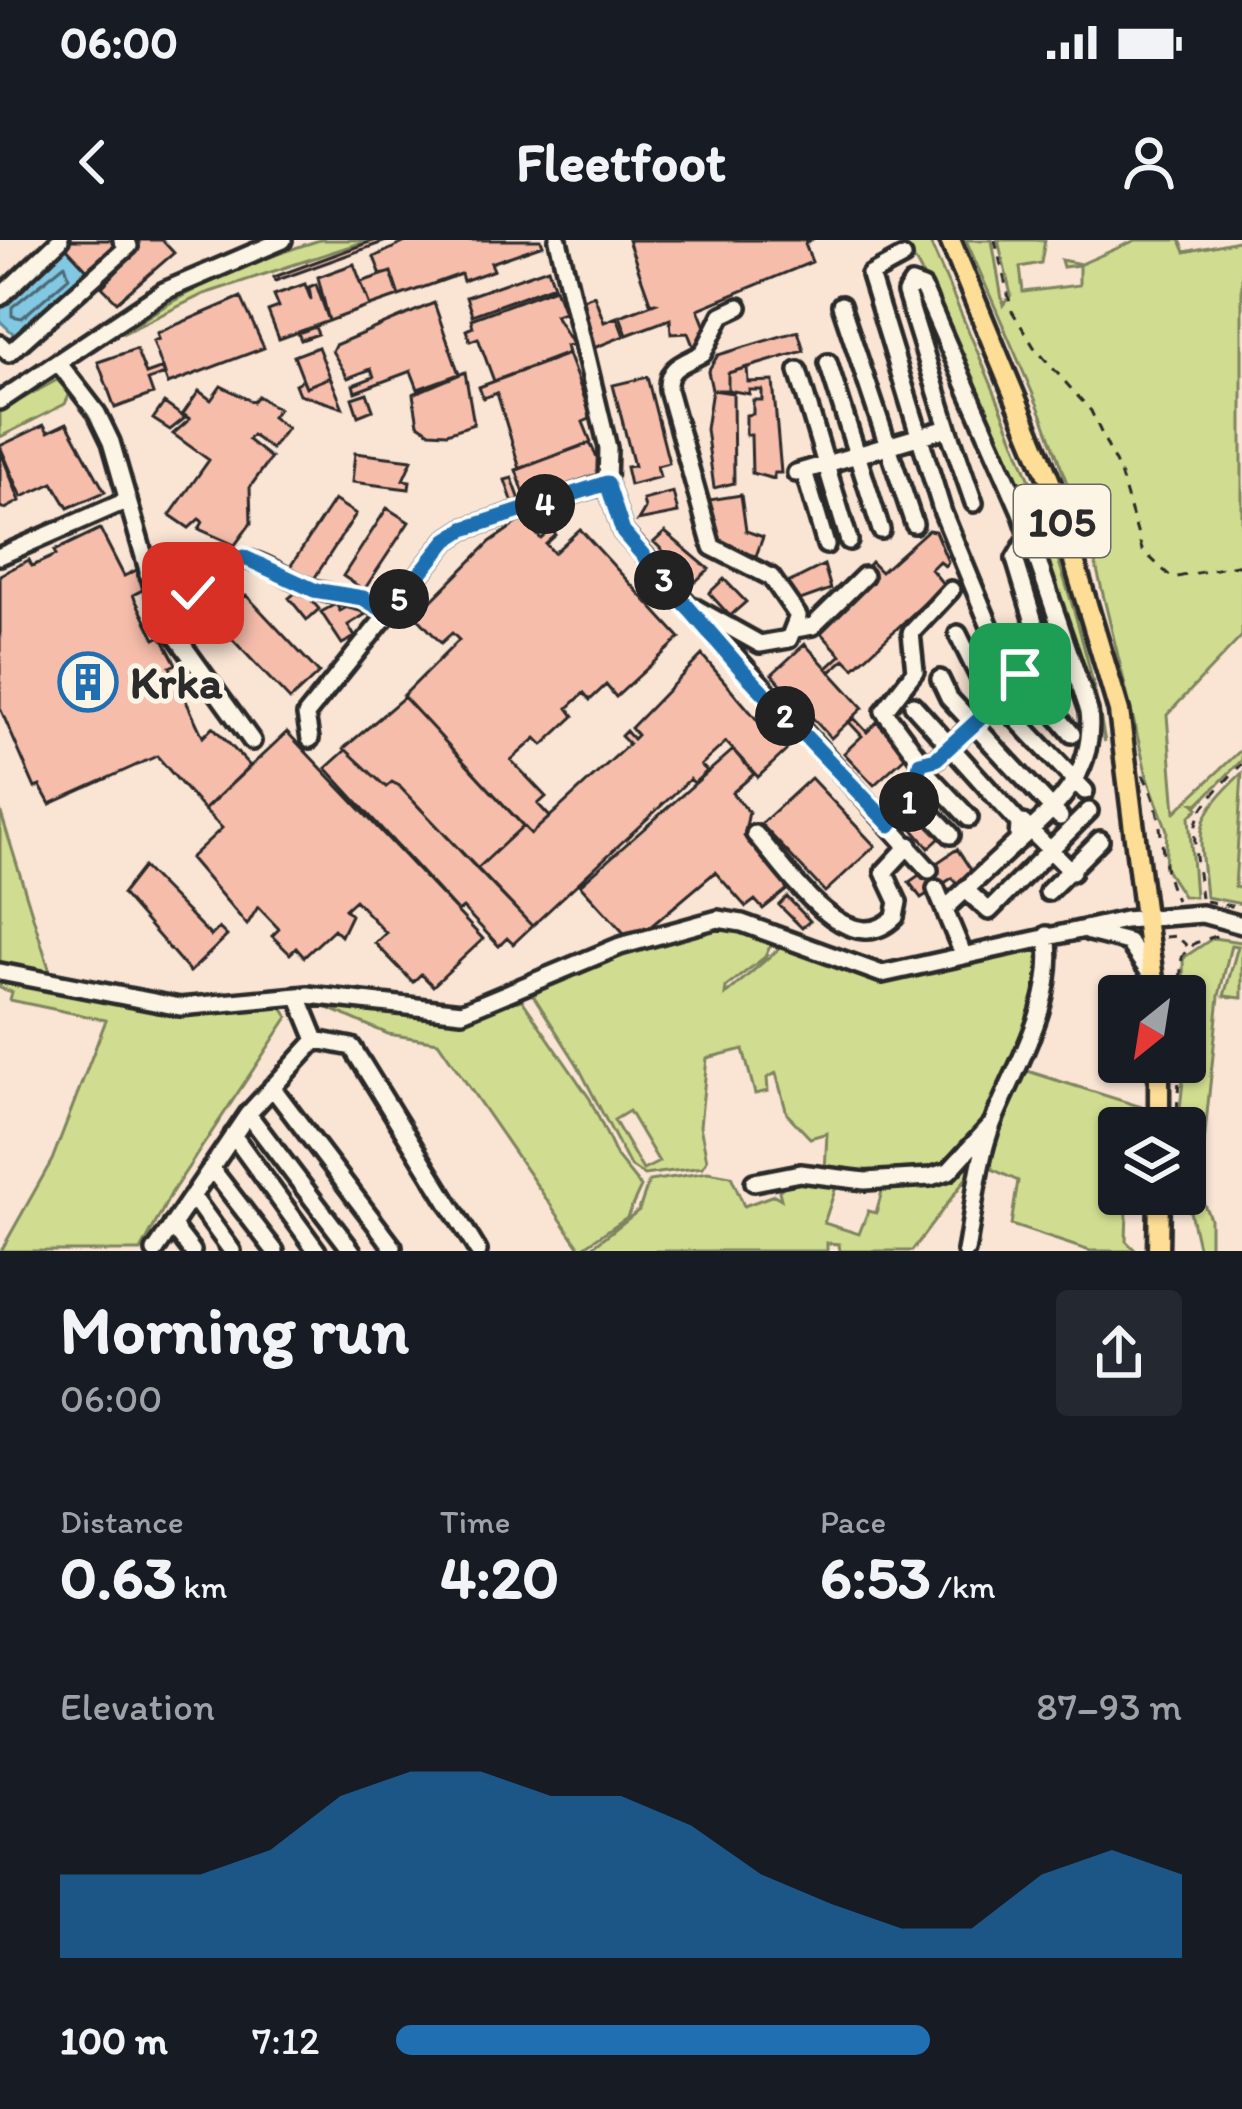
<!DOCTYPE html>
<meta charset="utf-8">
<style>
body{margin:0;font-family:Itim,sans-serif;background:#242831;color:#f1f3f6;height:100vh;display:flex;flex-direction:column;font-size:45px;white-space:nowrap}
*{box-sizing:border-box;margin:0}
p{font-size:39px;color:#9ea1a6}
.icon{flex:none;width:66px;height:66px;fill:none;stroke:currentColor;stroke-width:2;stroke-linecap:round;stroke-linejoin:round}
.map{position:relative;height:1011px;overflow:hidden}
.panel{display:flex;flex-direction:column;background:#171b24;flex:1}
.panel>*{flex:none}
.needle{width:78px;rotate:210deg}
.buttons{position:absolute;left:1098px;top:735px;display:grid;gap:24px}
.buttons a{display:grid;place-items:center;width:108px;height:108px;border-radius:12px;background:#171b24;box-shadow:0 3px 9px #0004;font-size:60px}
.pin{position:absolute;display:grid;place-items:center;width:102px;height:102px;color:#fff;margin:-51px;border-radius:24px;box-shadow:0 6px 18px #0006}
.km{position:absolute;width:60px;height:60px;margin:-30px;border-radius:50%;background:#222;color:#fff;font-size:33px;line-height:60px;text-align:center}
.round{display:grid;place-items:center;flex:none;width:126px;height:126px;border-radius:12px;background:#242831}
.head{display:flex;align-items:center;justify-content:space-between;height:204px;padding:0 60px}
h1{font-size:66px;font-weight:800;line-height:90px}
.metrics{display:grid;grid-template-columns:repeat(3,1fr);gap:18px;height:204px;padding:12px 60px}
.metrics div{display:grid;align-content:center}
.metrics b{font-size:60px;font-weight:800}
.metrics small{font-size:33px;font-weight:400}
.metrics p{font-size:33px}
.chart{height:336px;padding:24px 60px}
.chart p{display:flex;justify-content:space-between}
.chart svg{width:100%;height:216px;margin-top:12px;fill:#1f6fb2;opacity:.7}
ul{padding:0 60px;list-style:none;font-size:39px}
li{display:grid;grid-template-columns:192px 144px 1fr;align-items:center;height:90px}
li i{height:30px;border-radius:15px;background:#1f6fb2}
.status{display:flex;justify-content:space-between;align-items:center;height:84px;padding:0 60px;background:#171b24;direction:ltr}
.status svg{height:33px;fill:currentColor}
header{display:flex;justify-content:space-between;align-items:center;height:156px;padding:0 60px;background:#171b24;font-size:54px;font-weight:800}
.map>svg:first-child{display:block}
.green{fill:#d0dd90;stroke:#7e845e;stroke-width:3;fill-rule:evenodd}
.water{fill:#82c8e3;stroke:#5f8999;stroke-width:3}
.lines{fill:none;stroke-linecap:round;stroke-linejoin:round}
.shore{stroke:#4e6a75;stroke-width:3}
.building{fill:#f6bdab;stroke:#2b2b2b;stroke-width:3}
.minor-casing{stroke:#2b2b2b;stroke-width:24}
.major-casing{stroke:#2b2b2b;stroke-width:27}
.path{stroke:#2b2b2b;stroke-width:3;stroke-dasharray:9 9;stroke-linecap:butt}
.minor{stroke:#fcf5e5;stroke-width:15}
.major{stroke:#fedd96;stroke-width:18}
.route-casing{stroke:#fff;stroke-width:24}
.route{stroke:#1f6fb2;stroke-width:15}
.labels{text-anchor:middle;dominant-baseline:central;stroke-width:10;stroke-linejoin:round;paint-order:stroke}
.shield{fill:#fcf5e5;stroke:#6a6863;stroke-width:3}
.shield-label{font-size:42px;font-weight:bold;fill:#2b2b2b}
.poi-label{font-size:45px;font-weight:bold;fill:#2b2b2b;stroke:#fcf5e5;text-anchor:start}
</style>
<div class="status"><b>06:00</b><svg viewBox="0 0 49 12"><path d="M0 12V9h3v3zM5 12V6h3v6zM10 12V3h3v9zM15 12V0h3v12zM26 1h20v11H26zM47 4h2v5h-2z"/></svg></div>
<header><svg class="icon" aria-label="back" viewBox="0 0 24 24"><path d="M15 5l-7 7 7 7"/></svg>Fleetfoot<svg class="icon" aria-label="person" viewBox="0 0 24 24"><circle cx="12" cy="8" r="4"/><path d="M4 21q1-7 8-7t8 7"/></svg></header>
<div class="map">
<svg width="1242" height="1011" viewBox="0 0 1242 1011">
<rect width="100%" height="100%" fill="#fae4d4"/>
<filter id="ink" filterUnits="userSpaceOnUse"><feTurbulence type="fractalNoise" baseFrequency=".00833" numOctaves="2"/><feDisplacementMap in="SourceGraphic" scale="24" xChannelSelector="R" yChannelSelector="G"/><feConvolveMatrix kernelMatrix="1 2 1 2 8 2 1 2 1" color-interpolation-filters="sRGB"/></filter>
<g filter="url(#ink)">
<!-- green -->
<path class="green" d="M320,0H369L204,54L122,94C181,51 251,21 320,0Z
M903,0H929C999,161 1075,328 1105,502C1059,344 986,141 903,0Z
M966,0H992L1003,65L1011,55L998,0H1045L1041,23L1020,27L1023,52L1079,45V25L1063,27L1061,20L1081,24L1136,0H1180L1185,12L1242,0V396L1167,475L1175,572L1242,509V520L1198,564L1193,563L1198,568L1189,577L1195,657L1183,656L1165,628L1167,590L1147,536L1094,317L1042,175Z
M57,140L70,153L65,164L0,197V171Z
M1242,533L1235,647L1242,649V664L1206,657C1200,589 1190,582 1242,533Z
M0,570L52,738L0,727Z
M730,684L772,702L765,717L726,747L725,755L782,706L854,734L888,740L1041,709L1046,718C1032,786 1007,884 946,927C917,948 859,935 825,932L827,893L810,898L787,874L776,833L767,838L768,851L755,854L743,809L707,818L700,886L707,920L703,927L644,935L630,926L577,824L533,755C595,717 659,699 730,684ZM629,871L659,922L643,930L614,880Z
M1213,698L1242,702V758L1224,756L1238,706L1231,705L1219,756L1199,953L1210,978V1007L1242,1011H1199L1185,949V888H1178L1185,822L1183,718Z
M0,737C96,757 182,782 280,765L288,777L172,952L141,1011H1L52,920L106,780L10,760L12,752L0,748Z
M522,760L590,859L617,917L641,947L627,977L581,1009L438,802L388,794L321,765L338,763L444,780Z
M1021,829L1142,867V888H1119V954H1141V966L1127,970L1126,1001L1136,1011H1090L1011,985L1018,941L992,929L991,917Z
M978,901L979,921L912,1011H840L839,1004L827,1003V1011H587L639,970L649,941L708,932L731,936L744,966L774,955L781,959L779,951L788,942L838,941L824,983L859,994L868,971L876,973L884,944L932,941Z"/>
<!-- water -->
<path class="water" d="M63,4L91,34L18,98L0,81V62Z"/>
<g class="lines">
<!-- shore -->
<path class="shore" d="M65,24L69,37L22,78L12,76V67Z"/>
</g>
<!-- building -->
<path class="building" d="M68,0H115L121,7L91,34L63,4Z
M131,0H162L174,13L117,62L102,47L139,8Z
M375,0H389L275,41L274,37Z
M410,0H541L543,5L491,23L494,30L463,41L461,34L399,56L391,32L381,35L374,17Z
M628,0H811L805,4L812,22L698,69L707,92L694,108L688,93L671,94L670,79L627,95L620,76L655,63L650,62Z
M354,24L370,66L329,81L318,37Z
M548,28L554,45L472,75L466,57Z
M391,32L399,56L370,66L361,42Z
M305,44L311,60L309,47L316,44L329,81L279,99L268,71L279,67L274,55Z
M555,48L564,72L555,75L572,104L566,106L568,113L494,141L478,98L470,101L466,90L473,87L471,79Z
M594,55L604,82L617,77L624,96L594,108L580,60Z
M241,57L264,108L168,144L153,101L159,99L157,93Z
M434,63L459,134L418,149L411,131L355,152L353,145L374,137L371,129L348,138L332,111L335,105Z
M315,87L318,94L301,100L298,93Z
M798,91L804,111L728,133V150H712L708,131L718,115Z
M318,107L330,137L306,147L294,116Z
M136,109L146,134L163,128L165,134L148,140L153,154L115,168L98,122Z
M568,114L592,178L583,182L591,202L520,229L497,153L483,158L479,147Z
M747,127L748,142L773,141L781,233H774V239L752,233L751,195H746V175L753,174V160H762V150H749V154L728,150V133Z
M465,132L474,184L447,193L430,192L418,184L413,154Z
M330,137L343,168L299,154L295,144L303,140L306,147Z
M647,137L669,223L657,226L660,237L630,245L626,227L634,226L613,145Z
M221,146L253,162L258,156L278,169L272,177L287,188L271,209L252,195L248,200L271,218L250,247L251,283L235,305L199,289L203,282L199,279L189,288L170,275L209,220L173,194L190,179L183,174L199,151L211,160Z
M712,150L733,153L734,243L714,248L706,189Z
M367,153L373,170L358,176L352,158Z
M164,163L185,178L170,190L153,179Z
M67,183L105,252L68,268L53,243L22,257L0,206L44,185L48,192Z
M590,203L601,225L598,234L526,259L516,230Z
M0,210L20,261L5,269L0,267Z
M355,213L412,220L403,240L410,241L409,249L352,242Z
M512,238L520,260L513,263L505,240Z
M673,252L678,273L638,281L645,269L643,260Z
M741,255L746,291L763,297L756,316L717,307L706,266L709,260Z
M334,260L356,274L310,345L288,330Z
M387,268L409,282L364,350L343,336Z
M523,279L541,299L551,290L556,295L546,304L554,313L580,289L680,398L616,457L606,445L590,460L584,453L568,468L574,476L543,505L536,498L511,520L546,557L538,564L550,577L531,594L403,456L459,400L452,393L441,403L416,376L490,302Z
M100,289L124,336L139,329L148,347L133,355L155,399L161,396L176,424L170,427L203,497L213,487L250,526L204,570L157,516L50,564L40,546L35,548L0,468V335L29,320L32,326L56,315L54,311Z
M928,290L935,291L948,322L945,326L939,321L931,329L944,345L854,428L845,419L830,432L827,428L841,415L819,391L874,339L865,329L871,322L881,332Z
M665,292L709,329L695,342L654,302Z
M824,325L831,349L795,362L786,344Z
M724,339L746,362L730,376L709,353Z
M301,348L319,369L307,380L289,358Z
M246,355L319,433L290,460L216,382Z
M358,361L366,374L348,385L355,397L342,404L321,372L336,364L340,371Z
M805,404L863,468L831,498L772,434Z
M702,415L758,481L762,477L788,505L786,511L758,537L726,502L701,525L707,531L694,543L690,539L532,686L477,629L523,586L531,594L629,504L621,496L626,491L633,499L637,495L631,488Z
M404,457L523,586L477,629L399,546L392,542L386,547L344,508Z
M854,478L867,492L877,482L907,515L874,545L844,513L862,496L849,482Z
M287,492L483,699L433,746L421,734L413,742L375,703L386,693L355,660L345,669L351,675L341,696L334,689L304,717L296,708L290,714L272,696L279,689L258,667L247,685L190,618L222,588L204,570Z
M346,510L386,547L392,542L399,546L532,686L513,704L507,698L499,706L463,668L458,672L326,528Z
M733,510L754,534L732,553L749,572L744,596L789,648L763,669L755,660L746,667L715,632L650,687L624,693L580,645Z
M811,538L875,606L825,652L761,584Z
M923,576L942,596L929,608L911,587Z
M957,609L971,630L957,643L952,638L921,658L909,642Z
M143,627L211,696L219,688L227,696L190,732L122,654Z
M787,657L810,681L802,688L779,665Z"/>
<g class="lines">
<!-- minor casing -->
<g class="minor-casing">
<path id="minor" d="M903,17L870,35L943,273L998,406L1072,494
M0,57L60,0
M841,65L914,284
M0,104L9,113L129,6L122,0
M828,123L881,290
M60,125L97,173L111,202L161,375L252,501
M798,131L849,301
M0,161L164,51L283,0
M948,188L906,53L912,44L923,48L1021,272L1089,471C1096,531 1060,564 1018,601
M804,231L826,305
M796,233L948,188L974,263
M607,243L623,292L929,630
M1028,297L1015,319L1041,405
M0,316L128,260
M148,334L168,349L193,353
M681,360L760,404L789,399L798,376L771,337L712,307L668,150C666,125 687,123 703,113L722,75L739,67
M795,389L813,386L864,336
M958,394L982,443L1085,551
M179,400C179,364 199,338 229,319C259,315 281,337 308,347C337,358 361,355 388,373
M940,439L949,458L1060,577
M913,465L1019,583L1018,601L946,668
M310,499L306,475L447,300L464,289L607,243L608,208L558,0
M920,523L936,519L1023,438
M920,526L969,578
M913,555L951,595
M1023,583L1072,632
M890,585L915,552L921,521L884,471L915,431L911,393L951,350
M755,594C786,627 846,725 895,677L898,662L884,632L909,605
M936,649L963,714
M968,652L989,671L1089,571
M1048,652L1100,600
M1089,692L1128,702L1149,732
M0,732L180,767L308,755L462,772L620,706L718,679L742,683L882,734L1125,680L1202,674L1242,685
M298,756L316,800L352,807L478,1011
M272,847L393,1007
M248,874L352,1011
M233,895L317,1011
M211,928L275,1011
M754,942L800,933L865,941L930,937L949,931L990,886
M192,956L232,1011
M172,985L192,1011
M155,1011L248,874L316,800
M966,1011C974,970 977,921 993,882C1016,826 1058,759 1047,695"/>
</g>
<!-- major casing -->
<g class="major-casing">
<path id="major" d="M950,0L1051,244L1119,471L1155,756
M1159,822V888
M1158,1011L1159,954"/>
</g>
<!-- path -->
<path class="path" d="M995,0L1012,71L1034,107L1091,171L1120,233L1142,310L1172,338L1242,324
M1143,535C1170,584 1154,613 1176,660
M1201,658C1192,578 1184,583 1242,524
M1206,661L1242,668
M1165,697L1177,696L1187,706
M1179,756L1182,716L1195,703L1222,694
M1176,888L1180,822"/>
<!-- minor -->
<use href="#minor" class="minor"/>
<!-- major -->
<use href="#major" class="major"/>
</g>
</g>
<g class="lines" filter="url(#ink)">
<!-- route casing -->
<g class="route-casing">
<path id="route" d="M193,353L219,325L243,317L314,350L363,358L388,373L447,300L464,289L607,243L623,292L742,430L890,585L915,552L920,523L936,519L1023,439L1020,434"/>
</g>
<!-- route -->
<use href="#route" class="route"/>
</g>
<!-- icons -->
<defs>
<g id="building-ring" transform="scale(3)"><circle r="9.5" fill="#fcf5e5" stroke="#1f6fb2" stroke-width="1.5"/><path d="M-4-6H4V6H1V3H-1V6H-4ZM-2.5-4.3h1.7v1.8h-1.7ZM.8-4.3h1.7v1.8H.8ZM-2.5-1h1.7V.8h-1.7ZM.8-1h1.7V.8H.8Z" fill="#1f6fb2"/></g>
</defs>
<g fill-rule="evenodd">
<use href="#building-ring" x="88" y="442"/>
</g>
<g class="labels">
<!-- shield labels -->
<rect class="shield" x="1014" y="245" width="96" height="72" rx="9"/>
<g class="shield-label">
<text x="1062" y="281">105</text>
</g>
<!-- poi labels -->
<g class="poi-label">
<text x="130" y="442">Krka</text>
</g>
</g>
</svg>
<div class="buttons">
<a><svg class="needle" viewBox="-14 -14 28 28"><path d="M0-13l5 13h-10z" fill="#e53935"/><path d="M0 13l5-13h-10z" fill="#9ea1a6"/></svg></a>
<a><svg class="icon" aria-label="layers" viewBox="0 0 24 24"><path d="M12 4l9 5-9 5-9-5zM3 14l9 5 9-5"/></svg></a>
</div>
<div class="pin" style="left:1020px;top:434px;background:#1e9e55"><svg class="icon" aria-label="arrive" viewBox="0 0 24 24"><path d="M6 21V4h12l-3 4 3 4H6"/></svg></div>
<div class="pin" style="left:193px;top:353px;background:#d93025"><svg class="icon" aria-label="check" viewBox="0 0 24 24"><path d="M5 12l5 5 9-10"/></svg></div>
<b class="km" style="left:909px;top:562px">1</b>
<b class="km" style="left:785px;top:476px">2</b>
<b class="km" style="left:664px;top:340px">3</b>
<b class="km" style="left:545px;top:264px">4</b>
<b class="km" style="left:399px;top:359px">5</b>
</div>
<section class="panel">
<div class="head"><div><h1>Morning run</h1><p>06:00</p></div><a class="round"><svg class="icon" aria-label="share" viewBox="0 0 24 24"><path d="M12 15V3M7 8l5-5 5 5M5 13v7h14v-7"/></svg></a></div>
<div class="metrics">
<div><p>Distance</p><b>0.63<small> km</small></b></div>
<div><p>Time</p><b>4:20</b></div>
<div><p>Pace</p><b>6:53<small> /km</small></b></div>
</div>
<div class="chart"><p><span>Elevation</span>87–93 m</p>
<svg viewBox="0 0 160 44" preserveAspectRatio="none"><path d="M0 44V27L10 27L20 27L30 22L40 11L50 6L60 6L70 11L80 11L90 17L100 27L110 33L120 38L130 38L140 27L150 22L160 27V44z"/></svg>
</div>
<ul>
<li><b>100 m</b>7:12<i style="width:68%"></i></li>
</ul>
</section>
